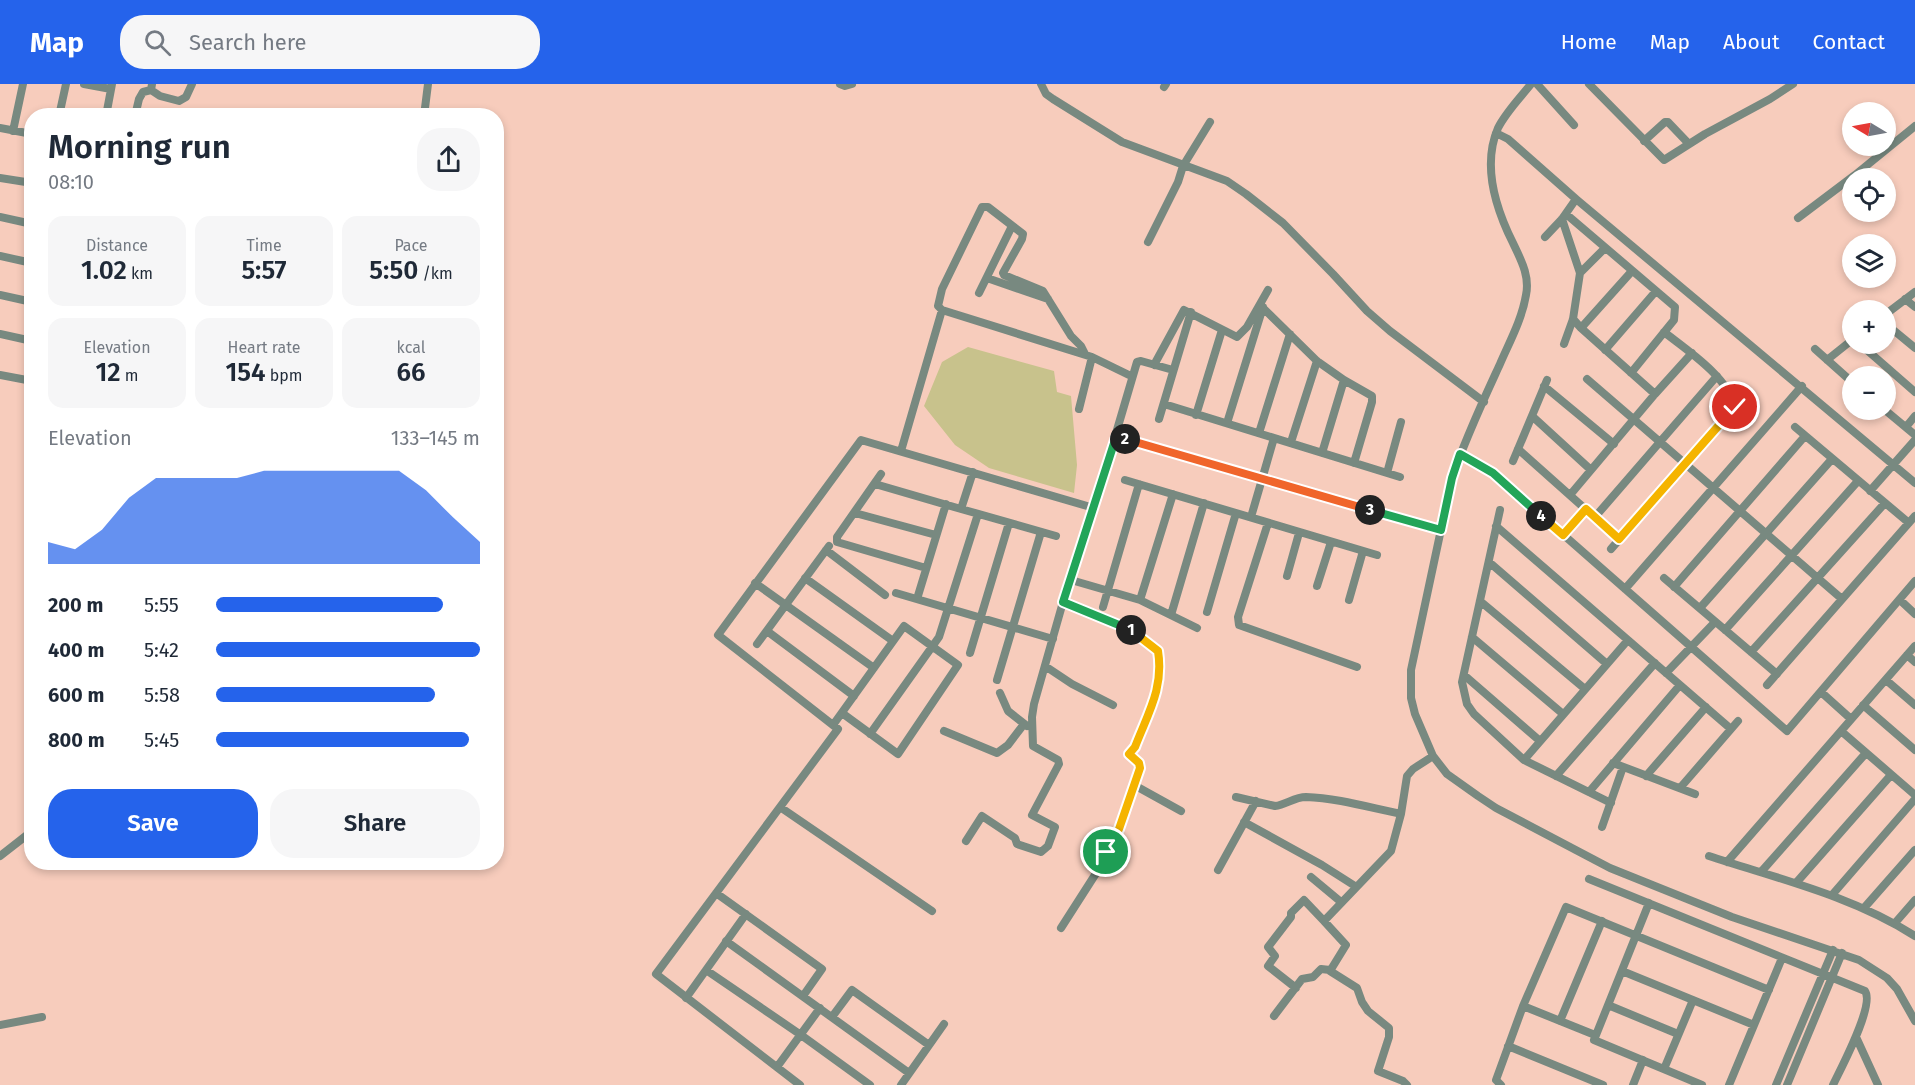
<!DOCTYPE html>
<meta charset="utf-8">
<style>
body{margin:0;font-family:"Fira Sans",sans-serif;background:#f6f6f7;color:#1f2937;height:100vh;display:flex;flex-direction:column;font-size:22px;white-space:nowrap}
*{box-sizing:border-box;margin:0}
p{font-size:20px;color:#747a83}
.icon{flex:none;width:33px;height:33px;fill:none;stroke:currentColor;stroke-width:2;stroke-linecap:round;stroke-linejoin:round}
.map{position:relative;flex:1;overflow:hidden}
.details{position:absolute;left:24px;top:24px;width:480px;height:762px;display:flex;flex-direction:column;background:#fff;border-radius:24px;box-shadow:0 3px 9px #0003}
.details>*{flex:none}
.needle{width:39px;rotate:280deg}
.buttons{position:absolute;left:1842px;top:18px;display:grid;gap:12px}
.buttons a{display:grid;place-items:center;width:54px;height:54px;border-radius:50%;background:#fff;box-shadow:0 3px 9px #0003;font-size:30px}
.pin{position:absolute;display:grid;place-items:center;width:51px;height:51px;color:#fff;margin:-26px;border:3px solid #fff;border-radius:50%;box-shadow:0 2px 6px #0007}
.km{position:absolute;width:30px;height:30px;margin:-15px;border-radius:50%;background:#222;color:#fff;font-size:16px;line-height:30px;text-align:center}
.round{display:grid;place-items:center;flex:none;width:63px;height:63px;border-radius:24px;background:#f6f6f7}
.head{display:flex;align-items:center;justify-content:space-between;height:102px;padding:0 24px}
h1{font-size:33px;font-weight:600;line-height:45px}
.figures{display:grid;grid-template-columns:repeat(3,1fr);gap:9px;height:102px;padding:6px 24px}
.figures div{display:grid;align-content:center;border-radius:15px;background:#f6f6f7;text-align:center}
.figures b{font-size:26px;font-weight:600}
.figures small{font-size:16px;font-weight:400}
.figures p{font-size:16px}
.chart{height:168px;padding:12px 24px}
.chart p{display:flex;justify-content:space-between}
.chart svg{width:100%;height:108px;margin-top:6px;fill:#2563eb;opacity:.7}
.action{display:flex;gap:12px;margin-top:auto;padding:12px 24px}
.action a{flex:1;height:69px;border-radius:24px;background:#2563eb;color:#fff;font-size:24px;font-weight:600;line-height:69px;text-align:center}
.action a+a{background:#f6f6f7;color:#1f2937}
ul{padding:0 24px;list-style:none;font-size:20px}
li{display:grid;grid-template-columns:96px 72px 1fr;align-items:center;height:45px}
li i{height:15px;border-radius:8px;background:#2563eb}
header{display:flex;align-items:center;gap:36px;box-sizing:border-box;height:84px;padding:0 30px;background:#2563eb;color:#fff}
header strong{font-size:28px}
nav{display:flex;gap:33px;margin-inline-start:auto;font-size:21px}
.search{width:420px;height:54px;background:#f6f6f7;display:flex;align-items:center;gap:15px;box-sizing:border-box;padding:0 21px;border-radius:24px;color:#747a83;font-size:22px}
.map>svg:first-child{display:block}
.green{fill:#c8c28c}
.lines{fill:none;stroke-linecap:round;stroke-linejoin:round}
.minor{stroke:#788980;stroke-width:8}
.split-1-casing{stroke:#fff;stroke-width:12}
.split-2-casing{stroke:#fff;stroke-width:12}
.split-3-casing{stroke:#fff;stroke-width:12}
.split-4-casing{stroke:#fff;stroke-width:12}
.split-5-casing{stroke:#fff;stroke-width:12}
.split-1{stroke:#f5b400;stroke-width:8}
.split-2{stroke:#22a559;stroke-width:8}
.split-3{stroke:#f0652b;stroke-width:8}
.split-4{stroke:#22a559;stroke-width:8}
.split-5{stroke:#f5b400;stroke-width:8}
</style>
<header>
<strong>Map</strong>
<div class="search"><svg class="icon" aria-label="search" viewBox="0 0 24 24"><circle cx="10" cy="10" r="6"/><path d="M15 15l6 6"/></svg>Search here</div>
<nav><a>Home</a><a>Map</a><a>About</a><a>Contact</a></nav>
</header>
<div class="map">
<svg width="1915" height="1001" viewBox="0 0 1915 1001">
<rect width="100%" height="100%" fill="#f7ccbc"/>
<!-- green -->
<path class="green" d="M968,263L1054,287L1057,308L1071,312L1077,381L1074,409L989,384L955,361L924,322L942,278Z"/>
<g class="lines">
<!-- minor -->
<path class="minor" d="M84,0L111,5
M840,0L845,2L852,0
M1041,0L1046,10L1053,15L1122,58L1227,97L1246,110L1283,139L1333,190L1367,227L1390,247L1484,318
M1531,0C1520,14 1506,28 1498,44C1482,81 1496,125 1513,159C1521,176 1530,192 1526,211C1522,235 1510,257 1500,280C1483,317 1465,355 1452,394L1411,586V614L1415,630L1433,672L1447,690L1478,712L1496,724L1610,784L1732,833L1859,876L1887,894L1897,905L1915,937
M1537,0L1574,41
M1589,0L1664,76L1705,50L1770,15L1793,0
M1164,3L1166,0
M151,6L160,12L179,17L186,13L192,0
M59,32L66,0
M106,32L112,0
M135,32L139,15L143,8L151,6L152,0
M424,32L428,0
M0,44L32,50
M13,47L23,0
M1496,49L1508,55L1576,115L1562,135L1545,153
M1644,57L1665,38H1668L1689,60
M0,94L32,99
M1576,115L1915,399
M1566,130L1675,223L1674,236L1631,289
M0,133L32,140
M1798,134L1855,91L1915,42
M1562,135L1580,189L1573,235L1564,260
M1148,158L1178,98L1183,82L1210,38
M0,172L32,179
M1580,189L1605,164
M987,194L1048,215
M979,209L1012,142
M0,211L32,218
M1905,215L1915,223
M1260,221L1317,277L1344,296L1372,312V318L1354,379
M1886,230L1915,208
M1573,235L1581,244L1655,310
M1886,240L1915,264
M1581,244L1632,187
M0,250L32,257
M1860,260L1915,308
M1815,265L1852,298
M1605,266L1656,207
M1092,273L1131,292
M1827,276L1852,256
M1154,281L1184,226L1237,253L1247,243L1268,206
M0,291L32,297
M1587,295L1842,515
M1544,302L1614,360
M1164,320L1400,393
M1079,325L1092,273L942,226L938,222L942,205L982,123H988L1023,150L1022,155L1003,189L1004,191L1043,207L1071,252L1081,262L1085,270
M1885,326L1915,351
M1196,331L1222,246
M1532,332L1591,386
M1159,335L1191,228
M1227,339L1263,223
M1795,343L1909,439
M1906,343L1915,332
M1259,349L1290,250
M1116,353L1441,446
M1291,358L1317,277
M1518,365L1619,455
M901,367L942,226
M1322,369L1344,296
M1460,370L1493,389L1787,647L1915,497
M1513,377L1547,296
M1387,389L1401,338
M881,390L837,453V458L926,484
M1125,396L1377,471
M875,400L961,425L973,388
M1870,407L1915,356
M1570,411L1655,310L1692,269
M961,425L1056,452
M1500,426L1462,598L1467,620L1474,630L1524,676L1611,719
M855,429L936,451
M1251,433L1274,354
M1595,433L1717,292
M1268,439L1238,533L1239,541L1357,583
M1496,442L1731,645
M1563,451L1586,425
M1611,465L1735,323C1728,293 1687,266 1664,248
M826,466L885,511
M1489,478L1607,580
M1287,492L1299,449
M805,494L893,557
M1664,494L1777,590
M1071,496L1140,516L1197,544
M755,499L874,584
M1317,502L1331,458
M1674,503L1805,352
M1625,505L1802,302
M896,509L1053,555
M917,515L946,420
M1140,516L1173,410
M1349,516L1363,467
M1900,516L1915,530
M1480,517L1585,605
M1103,523L1139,400
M1700,524L1832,375
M1207,528L1236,429
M1171,531L1204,419
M1725,546L1858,397
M767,547L854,612
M1472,553L1563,630
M757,560L829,462
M1751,568L1885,419
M970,569L1009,439
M1907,571L1915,578
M1045,582L1072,600L1113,621
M1666,589L1715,538
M1464,591L1540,657
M997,596L1041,448
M1886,596L1915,621
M1767,601L1915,432
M1821,608L1851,635
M1000,609L1008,627L1027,642
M1863,621L1915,666
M833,641L904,542L958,581L898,670L842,629
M944,647L997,669L1008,661L1024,640
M1841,647L1915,711
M870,650L939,553L978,430
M1524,676L1628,556
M1613,679L1695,710
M1556,692L1655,579
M1646,692L1706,623
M1134,701L1181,727
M1680,704L1738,637
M1589,708L1680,601
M1236,713L1275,722C1286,721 1294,713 1306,713C1338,714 1371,724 1401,730
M780,723L932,827
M1244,738L1322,781L1355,802
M1602,743L1623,683
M966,757L982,732L1015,754L1017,760L1041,768L1048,762L1055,743L1032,731L1059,680L1058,676L1033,662L1032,633L1034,620L1063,518L1094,424L1137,278L1141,277L1173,286
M0,772L27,751
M1709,772C1779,795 1852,812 1915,852
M1727,778L1915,562
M1218,786L1256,717
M1761,788L1866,669
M1311,793L1341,818
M1589,795L1865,907C1875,921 1841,984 1833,1001
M1796,799L1891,691
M716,809L822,885L803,912
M1832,811L1915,715
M1649,819L1594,956L1702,1001
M1864,824L1915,766
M1895,839L1915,816
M1061,844L1102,780L1119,745L1140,684L1139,679L1129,670L1135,663C1149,629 1164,605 1158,567L1134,547L1063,518
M726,857L909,989
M706,886L801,951L870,1001
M1622,887L1754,941
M1296,904L1268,882L1275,872L1268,863L1291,833V829L1304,816L1324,837
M686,914L746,830
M1608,921L1678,950
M1523,922L1595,951
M1274,932L1302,895L1313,893L1321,885L1330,886
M832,933L852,906L929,961
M1560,937L1602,837
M0,941L42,933
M1856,953L1878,1001
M1508,962L1603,1001
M777,983L820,924
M1664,985L1693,916
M800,1001L656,890L838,645L718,551L861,356L1094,424
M901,1001L944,940
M1407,1001L1403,997L1378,987L1389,953V944L1368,927L1362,918L1357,904L1330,887L1346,861L1324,837L1391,767L1401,730L1407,692L1413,685L1433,672
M1501,1001L1496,996L1523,922L1566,823L1769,906
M1633,1001L1643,976
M1729,1001L1782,874
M1776,1001L1833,866
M1787,1001L1842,869"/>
</g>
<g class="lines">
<!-- split-1 casing -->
<g class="split-1-casing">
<path id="split-1" d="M1106,768L1119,745L1140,684L1139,679L1129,670L1135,663C1148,629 1164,604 1158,567L1131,546"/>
</g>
<!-- split-2 casing -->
<g class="split-2-casing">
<path id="split-2" d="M1125,355L1116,353L1063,518L1131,546"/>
</g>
<!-- split-3 casing -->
<g class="split-3-casing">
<path id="split-3" d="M1125,355L1370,426"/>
</g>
<!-- split-4 casing -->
<g class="split-4-casing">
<path id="split-4" d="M1370,426L1441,446L1452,394L1460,370L1493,389L1541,432"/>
</g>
<!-- split-5 casing -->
<g class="split-5-casing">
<path id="split-5" d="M1541,432L1563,451L1586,425L1619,455L1735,323"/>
</g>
<!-- split-1 -->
<use href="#split-1" class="split-1"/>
<!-- split-2 -->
<use href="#split-2" class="split-2"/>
<!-- split-3 -->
<use href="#split-3" class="split-3"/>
<!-- split-4 -->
<use href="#split-4" class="split-4"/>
<!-- split-5 -->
<use href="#split-5" class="split-5"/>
</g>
</svg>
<div class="buttons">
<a><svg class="needle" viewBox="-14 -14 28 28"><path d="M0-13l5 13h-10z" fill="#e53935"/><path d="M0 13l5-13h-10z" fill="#747a83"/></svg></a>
<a><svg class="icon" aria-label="locate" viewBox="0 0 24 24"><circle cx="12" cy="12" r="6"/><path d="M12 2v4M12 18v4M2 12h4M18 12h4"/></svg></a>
<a><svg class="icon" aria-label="layers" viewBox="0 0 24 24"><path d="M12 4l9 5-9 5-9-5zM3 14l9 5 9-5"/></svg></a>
<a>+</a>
<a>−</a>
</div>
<div class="pin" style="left:1106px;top:768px;background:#1e9e55"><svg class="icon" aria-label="arrive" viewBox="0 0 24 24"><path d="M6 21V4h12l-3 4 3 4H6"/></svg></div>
<div class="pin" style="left:1735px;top:323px;background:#d93025"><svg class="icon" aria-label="check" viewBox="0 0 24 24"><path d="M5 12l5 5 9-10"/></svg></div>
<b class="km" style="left:1131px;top:546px">1</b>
<b class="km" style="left:1125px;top:355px">2</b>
<b class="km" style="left:1370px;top:426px">3</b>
<b class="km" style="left:1541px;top:432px">4</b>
<section class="details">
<div class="head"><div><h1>Morning run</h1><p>08:10</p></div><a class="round"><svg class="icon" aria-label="share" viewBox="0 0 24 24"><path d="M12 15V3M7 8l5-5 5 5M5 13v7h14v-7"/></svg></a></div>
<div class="figures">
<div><p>Distance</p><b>1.02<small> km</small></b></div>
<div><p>Time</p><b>5:57</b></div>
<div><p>Pace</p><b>5:50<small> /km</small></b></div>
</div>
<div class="figures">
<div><p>Elevation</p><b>12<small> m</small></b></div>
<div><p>Heart rate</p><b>154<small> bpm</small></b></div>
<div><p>kcal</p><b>66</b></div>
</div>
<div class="chart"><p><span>Elevation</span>133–145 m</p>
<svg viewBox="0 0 160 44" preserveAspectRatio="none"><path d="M0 44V35L10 38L20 30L30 17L40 9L50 9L60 9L70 9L80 6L90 6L100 6L110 6L120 6L130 6L140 14L150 25L160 35V44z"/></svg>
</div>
<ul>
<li><b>200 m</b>5:55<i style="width:86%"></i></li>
<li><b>400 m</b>5:42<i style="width:100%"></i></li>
<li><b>600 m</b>5:58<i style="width:83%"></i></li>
<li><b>800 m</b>5:45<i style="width:96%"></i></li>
</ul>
<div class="action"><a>Save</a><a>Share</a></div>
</section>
</div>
